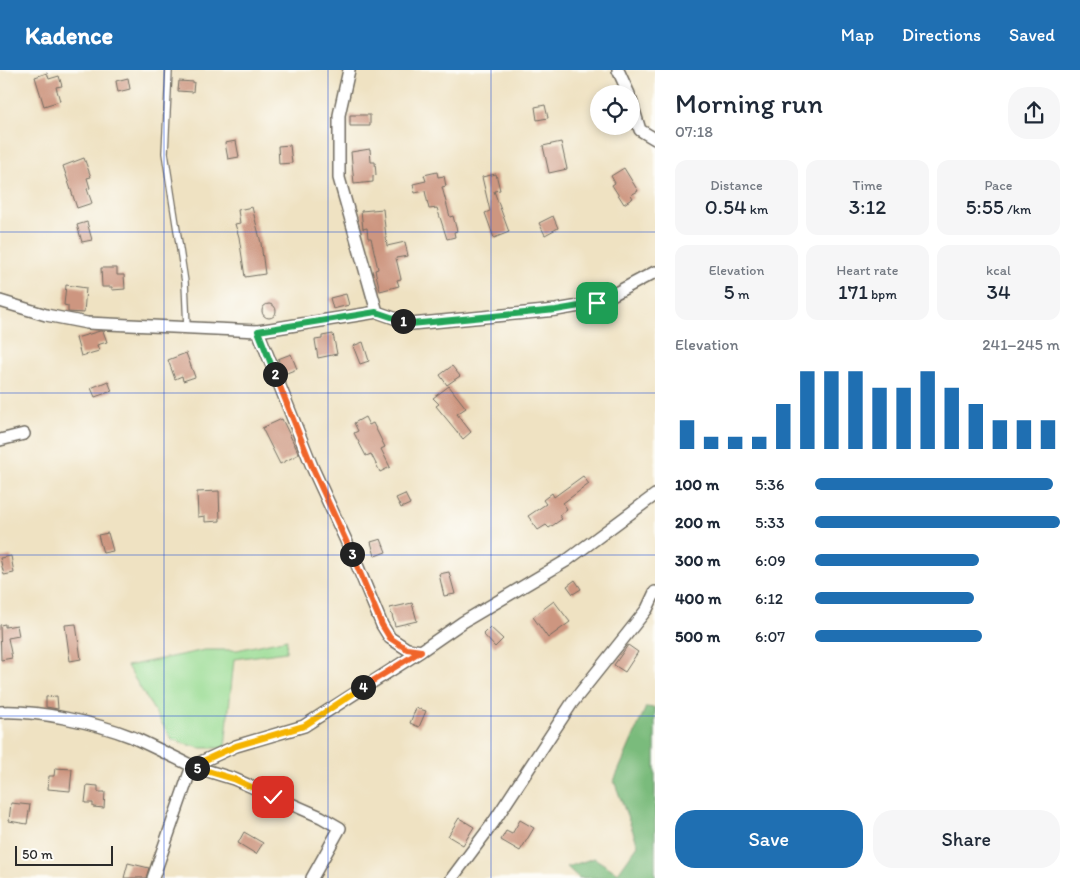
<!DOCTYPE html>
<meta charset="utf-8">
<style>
body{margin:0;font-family:Itim,sans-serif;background:#f6f6f7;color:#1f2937;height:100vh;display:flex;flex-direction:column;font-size:19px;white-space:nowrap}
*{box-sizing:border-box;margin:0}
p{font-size:16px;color:#747a83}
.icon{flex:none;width:28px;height:28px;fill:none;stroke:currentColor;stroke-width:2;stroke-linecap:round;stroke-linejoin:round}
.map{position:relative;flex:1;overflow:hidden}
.side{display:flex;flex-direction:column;background:#fff;width:425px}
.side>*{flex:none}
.controls{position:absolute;left:590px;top:15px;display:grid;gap:10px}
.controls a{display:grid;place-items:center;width:50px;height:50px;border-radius:50%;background:#fff;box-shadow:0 2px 8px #0003;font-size:25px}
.scale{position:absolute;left:15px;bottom:12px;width:98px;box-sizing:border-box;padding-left:5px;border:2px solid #2b2b2b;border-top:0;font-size:14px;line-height:18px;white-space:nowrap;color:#2b2b2b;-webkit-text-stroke:4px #fdfcf7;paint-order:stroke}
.pin{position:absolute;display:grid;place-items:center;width:42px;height:42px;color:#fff;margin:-21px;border-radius:10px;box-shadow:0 2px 8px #0006}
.km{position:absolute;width:25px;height:25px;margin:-12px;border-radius:50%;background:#222;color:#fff;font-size:14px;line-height:25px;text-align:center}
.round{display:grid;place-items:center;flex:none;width:52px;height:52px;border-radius:20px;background:#f6f6f7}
.head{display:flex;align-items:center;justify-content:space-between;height:85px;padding:0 20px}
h1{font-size:28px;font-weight:600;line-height:38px}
.stats{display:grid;grid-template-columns:repeat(3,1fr);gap:8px;height:85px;padding:5px 20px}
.stats div{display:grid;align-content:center;border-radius:12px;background:#f6f6f7;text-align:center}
.stats b{font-size:21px;font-weight:600}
.stats small{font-size:14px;font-weight:400}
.stats p{font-size:14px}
.chart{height:140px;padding:10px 20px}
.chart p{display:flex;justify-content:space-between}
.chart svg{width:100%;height:90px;margin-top:5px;stroke:#1f6fb2;stroke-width:6}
.button{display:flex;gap:10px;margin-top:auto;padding:10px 20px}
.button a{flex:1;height:58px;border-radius:20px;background:#1f6fb2;color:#fff;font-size:20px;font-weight:600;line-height:58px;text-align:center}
.button a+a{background:#f6f6f7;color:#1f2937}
ul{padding:0 20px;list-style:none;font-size:16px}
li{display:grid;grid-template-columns:80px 60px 1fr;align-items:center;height:38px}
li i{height:12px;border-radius:6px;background:#1f6fb2}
header{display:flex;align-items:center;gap:30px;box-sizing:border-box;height:70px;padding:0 25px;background:#1f6fb2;color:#fff}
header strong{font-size:24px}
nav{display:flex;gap:28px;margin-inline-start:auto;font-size:18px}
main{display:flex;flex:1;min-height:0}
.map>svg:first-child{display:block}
.green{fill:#98db92;stroke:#62835e}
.forest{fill:#7abb7c;stroke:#527354}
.building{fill:#cd9680}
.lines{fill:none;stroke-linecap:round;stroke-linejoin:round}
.lane-casing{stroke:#706b60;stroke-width:8}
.street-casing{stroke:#706b60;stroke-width:14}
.lane{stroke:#fff;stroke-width:5.5}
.street{stroke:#fff;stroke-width:11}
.split-1-casing{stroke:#fff;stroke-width:10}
.split-2-casing{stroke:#fff;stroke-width:10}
.split-3-casing{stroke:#fff;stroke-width:10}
.split-4-casing{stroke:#fff;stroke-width:10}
.split-5-casing{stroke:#fff;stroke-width:10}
.split-6-casing{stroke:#fff;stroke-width:10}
.split-1{stroke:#22a559;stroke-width:6}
.split-2{stroke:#22a559;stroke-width:6}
.split-3{stroke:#f0652b;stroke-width:6}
.split-4{stroke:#f0652b;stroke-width:6}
.split-5{stroke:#f5b400;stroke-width:6}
.split-6{stroke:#f5b400;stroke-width:6}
.grid{fill:none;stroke:#1d4ed8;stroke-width:1;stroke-opacity:0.55}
</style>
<header>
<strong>Kadence</strong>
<nav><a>Map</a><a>Directions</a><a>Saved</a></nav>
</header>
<main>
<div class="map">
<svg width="655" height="808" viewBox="0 0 655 808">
<rect width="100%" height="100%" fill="#fdfcf7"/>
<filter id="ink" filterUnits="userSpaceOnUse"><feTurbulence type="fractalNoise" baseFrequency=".02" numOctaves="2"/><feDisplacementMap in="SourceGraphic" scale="10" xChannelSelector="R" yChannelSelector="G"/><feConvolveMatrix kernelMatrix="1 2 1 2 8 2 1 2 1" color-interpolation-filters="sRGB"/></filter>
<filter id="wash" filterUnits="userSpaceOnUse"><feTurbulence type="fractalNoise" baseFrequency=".0096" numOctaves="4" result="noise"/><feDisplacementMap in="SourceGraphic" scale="20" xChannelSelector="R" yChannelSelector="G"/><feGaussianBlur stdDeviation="1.12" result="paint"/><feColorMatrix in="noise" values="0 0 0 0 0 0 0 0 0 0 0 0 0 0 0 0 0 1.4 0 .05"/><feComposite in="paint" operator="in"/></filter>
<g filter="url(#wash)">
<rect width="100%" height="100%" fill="#efe2c2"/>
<!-- green -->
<path class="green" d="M287,569L286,582L234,589L225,678H200L172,670L127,596L205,580H237Z"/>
<!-- forest -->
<path class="forest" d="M646,637L655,638V808H579L567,797L594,788L618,803L638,775L614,711Z"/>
<g id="blocks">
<!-- building -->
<path class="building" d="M47,3L49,9L59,6L62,16L56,17L60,31L44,36L35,7Z
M128,8L130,19L118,22L116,11Z
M179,11L194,12L193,22L178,21Z
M545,35L548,48L537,50L535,37Z
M350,45H370V56H350Z
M236,71L239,87L228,89L225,73Z
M561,72L567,99L549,103L543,76Z
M290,75L292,93L279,94L278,76Z
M370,79L371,92H375L376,105L373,106V112L354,114L351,82Z
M84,88L91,107L87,108L90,118L87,119L92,133L77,138L63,96Z
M624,98L638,121L631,125L633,128L624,134L612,115L615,113L611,106Z
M437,102L438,107L444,106L446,116L442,117L450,147L453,146L457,161L454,162L455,167L447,169L437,138L429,139L425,121L415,123L413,114L426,111L424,105Z
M496,104L500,120L494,121L509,162L494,168L485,143L490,141L482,107Z
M252,137L261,173L265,204L245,207L239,167L235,154L240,153L238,140Z
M383,139L387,176L405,172L408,186L396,188L401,209L397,210L399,216L380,221L375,200L378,199L371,168H368L367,158L363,159L361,141Z
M553,146L558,158L545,165L539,153Z
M87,152L92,170L82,172L77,155Z
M101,198H117V205H124L125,219L112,220V217H102Z
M66,215L86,218L84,243L68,242V236L64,235Z
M346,224L349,235L333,239L330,228Z
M262 241a7 7 0 1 1 14 0a7 7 0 1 1-14 0Z
M100,261H103L107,272L97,275L99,281L81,286L76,268Z
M333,264L337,284L318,288L315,270L322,269V266Z
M363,272L369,291L360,294L353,276Z
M186,283L195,307L183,311L182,306L175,309L168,290Z
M291,284L297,299L284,304L278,289Z
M452,296L460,306L447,315L440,305Z
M108,311L112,321L95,327L91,318Z
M449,316L466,338L457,344L471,362L463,369L436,336L439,334L433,328Z
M365,347L369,355L373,353L385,377L381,379L390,397L380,402L371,384L366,386L354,363L358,361L354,353Z
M282,349L299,384L280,394L262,358Z
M583,406L589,414L563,433L567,439L559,445L562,449L549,458L546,455L538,460L528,446L546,434L543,430L552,423L554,427Z
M219,421L220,451L205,452V446L198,447L197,422Z
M405,424L410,434L401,438L396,428Z
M108,463L113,481L103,483L98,465Z
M381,469L386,482L375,486L371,472Z
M11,486L14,503L4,505L0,488Z
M449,502L455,524L444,526L439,504Z
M575,510L581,519L573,524L567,516Z
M554,531L570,552L548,568L533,547Z
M412,533L417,551L395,556L390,538Z
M5,554V557L17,555L19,566L8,568L12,588L1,590L0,555Z
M76,554L81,589L70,591L65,555Z
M490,557L503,569L495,577L483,564Z
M628,575L638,582L625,602L614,595Z
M57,626L58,639L46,637V627Z
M416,638L426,641L419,657L410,653Z
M55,698L72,699L70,721L48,719L49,706H54Z
M87,715L98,716V722H105L104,738L93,737V733H85Z
M11,733L30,735L27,754L9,751Z
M459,748L474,757L463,775L448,766Z
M520,750L534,758L520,781L501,770L506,761L512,764Z
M244,762L263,773L256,784L238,773Z
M128,793L149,798L146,808H124Z"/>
</g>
</g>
<g filter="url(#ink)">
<use href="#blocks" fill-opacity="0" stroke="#706b60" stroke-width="1"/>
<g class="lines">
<!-- lane casing -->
<g class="lane-casing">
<path id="lane" d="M169,0L165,83L185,212L187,258"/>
</g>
<!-- street casing -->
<g class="street-casing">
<path id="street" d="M349,0L339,45V108L377,242L411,254L556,240L597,233L655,202
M618,0L629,24
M631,30L640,60L655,69
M0,231L46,245L87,253L258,261L377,242
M258,261L313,399L355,490L382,555L390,568L407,579L421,581
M0,370L24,364
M0,642C38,640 97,653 132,667C152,676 172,686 192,696L236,676L304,656L421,581L463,552L566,491L655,425
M153,808L192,696L234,709L321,747L340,758L312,808
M452,808L493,753L572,633L647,539L655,522"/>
</g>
<!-- lane -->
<use href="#lane" class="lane"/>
<!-- street -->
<use href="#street" class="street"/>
</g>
</g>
<g class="lines" filter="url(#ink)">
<!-- split-1 casing -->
<g class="split-1-casing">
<path id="split-1" d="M403,251L411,254L556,240L597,233"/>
</g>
<!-- split-2 casing -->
<g class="split-2-casing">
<path id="split-2" d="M275,304L258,261L376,242L403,251"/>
</g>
<!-- split-3 casing -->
<g class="split-3-casing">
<path id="split-3" d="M275,304L313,399L352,484"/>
</g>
<!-- split-4 casing -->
<g class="split-4-casing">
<path id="split-4" d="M352,484L382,555L390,568L407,579L421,581L363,617"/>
</g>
<!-- split-5 casing -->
<g class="split-5-casing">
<path id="split-5" d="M197,698L192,696L236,676L304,656L363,617"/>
</g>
<!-- split-6 casing -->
<g class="split-6-casing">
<path id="split-6" d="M197,698L234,709L273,727"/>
</g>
<!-- split-1 -->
<use href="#split-1" class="split-1"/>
<!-- split-2 -->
<use href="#split-2" class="split-2"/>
<!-- split-3 -->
<use href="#split-3" class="split-3"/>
<!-- split-4 -->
<use href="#split-4" class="split-4"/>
<!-- split-5 -->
<use href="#split-5" class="split-5"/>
<!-- split-6 -->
<use href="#split-6" class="split-6"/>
</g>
<!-- grid -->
<path class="grid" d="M164,0V808M328,0V808M491,0V808M0,162H655M0,323H655M0,485H655M0,646H655"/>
</svg>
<div class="controls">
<a><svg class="icon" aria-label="locate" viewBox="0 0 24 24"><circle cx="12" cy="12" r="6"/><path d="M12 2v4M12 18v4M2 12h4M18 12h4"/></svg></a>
</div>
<div class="scale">50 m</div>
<div class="pin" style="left:597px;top:233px;background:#1e9e55"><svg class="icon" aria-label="arrive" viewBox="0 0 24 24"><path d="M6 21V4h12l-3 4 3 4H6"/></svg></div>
<div class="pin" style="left:273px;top:727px;background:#d93025"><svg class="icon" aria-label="check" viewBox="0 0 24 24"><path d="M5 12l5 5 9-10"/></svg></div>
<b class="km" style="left:403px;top:251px">1</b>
<b class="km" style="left:275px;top:304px">2</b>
<b class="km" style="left:352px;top:484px">3</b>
<b class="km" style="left:363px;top:617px">4</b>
<b class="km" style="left:197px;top:698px">5</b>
</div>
<section class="side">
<div class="head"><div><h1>Morning run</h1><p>07:18</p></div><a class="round"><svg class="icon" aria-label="share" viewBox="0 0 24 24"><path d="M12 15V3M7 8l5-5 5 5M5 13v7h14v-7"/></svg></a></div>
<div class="stats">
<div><p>Distance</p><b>0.54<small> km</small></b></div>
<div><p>Time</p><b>3:12</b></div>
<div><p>Pace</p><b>5:55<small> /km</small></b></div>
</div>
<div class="stats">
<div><p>Elevation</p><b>5<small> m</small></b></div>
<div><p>Heart rate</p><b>171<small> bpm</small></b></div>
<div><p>kcal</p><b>34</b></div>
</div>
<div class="chart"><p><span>Elevation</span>241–245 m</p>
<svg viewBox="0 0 160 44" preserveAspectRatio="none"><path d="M5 44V30M15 44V38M25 44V38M35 44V38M45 44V22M55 44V6M65 44V6M75 44V6M85 44V14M95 44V14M105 44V6M115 44V14M125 44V22M135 44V30M145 44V30M155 44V30"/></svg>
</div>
<ul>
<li><b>100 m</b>5:36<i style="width:97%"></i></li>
<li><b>200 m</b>5:33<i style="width:100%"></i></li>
<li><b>300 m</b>6:09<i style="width:67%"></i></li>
<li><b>400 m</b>6:12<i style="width:65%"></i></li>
<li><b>500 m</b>6:07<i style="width:68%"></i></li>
</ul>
<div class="button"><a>Save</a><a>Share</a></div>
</section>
</main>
